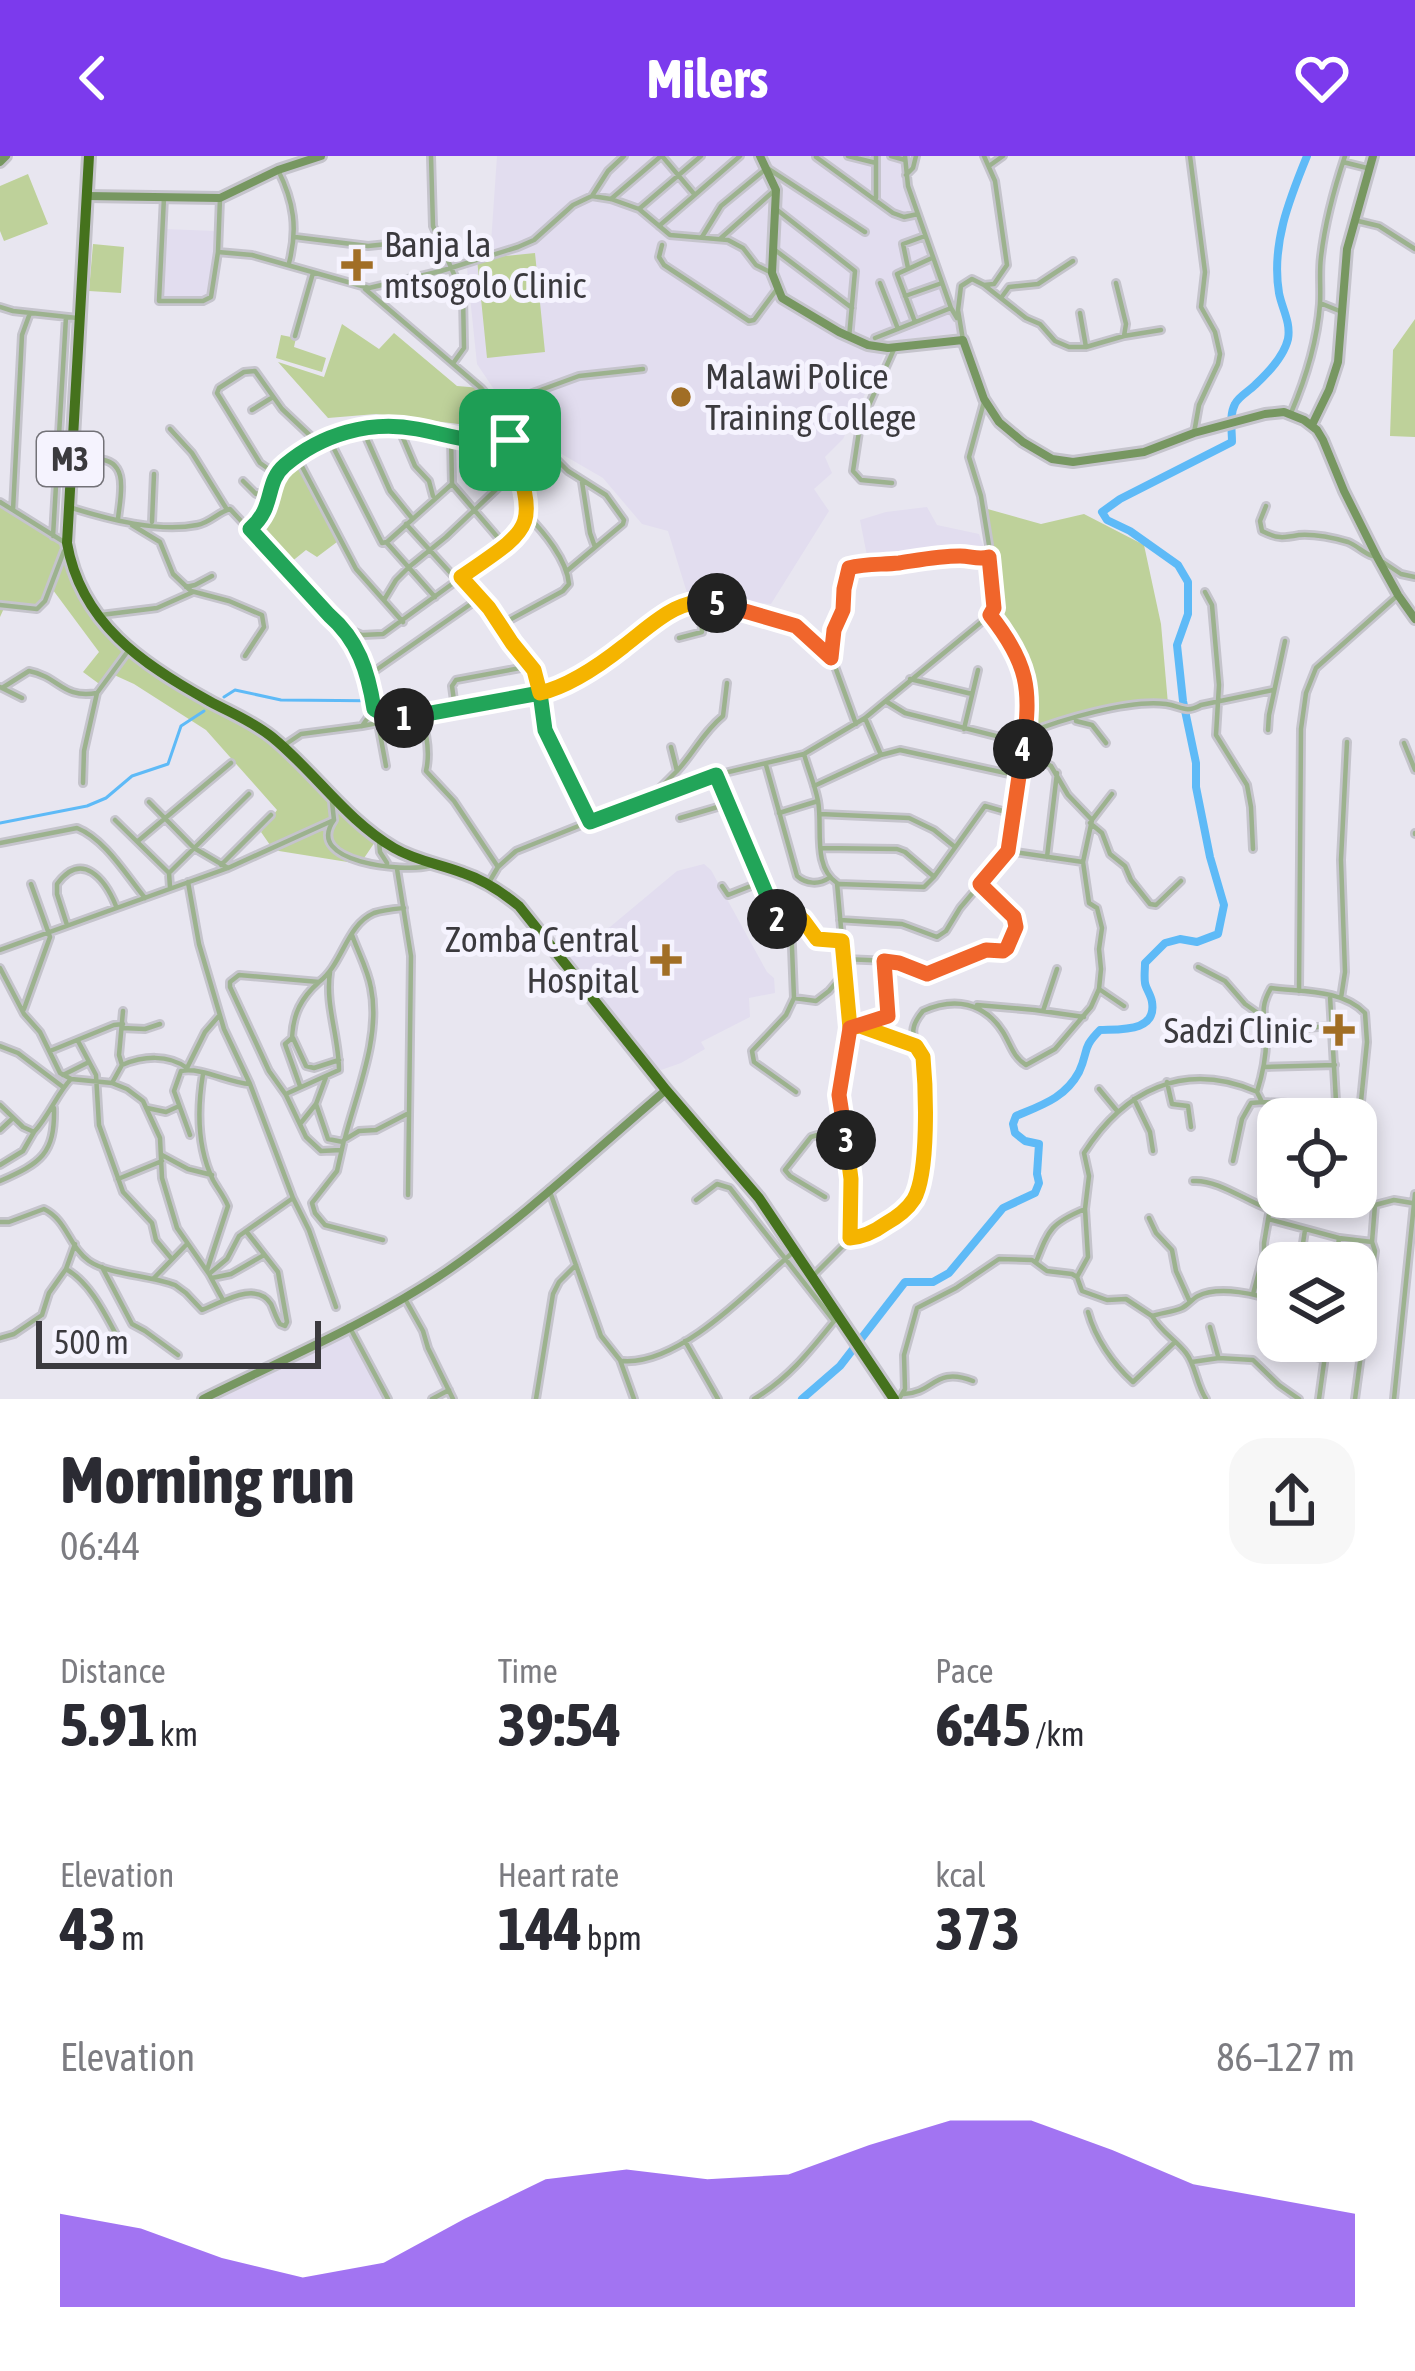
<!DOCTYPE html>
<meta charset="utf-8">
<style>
body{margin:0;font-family:"Asap Condensed",sans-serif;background:#f7f7f7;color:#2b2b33;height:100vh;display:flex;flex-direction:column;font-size:45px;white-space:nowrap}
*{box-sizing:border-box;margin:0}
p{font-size:39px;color:#7c7c81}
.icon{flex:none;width:66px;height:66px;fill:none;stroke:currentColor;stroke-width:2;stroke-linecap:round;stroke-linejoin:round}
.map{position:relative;height:1243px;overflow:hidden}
.sheet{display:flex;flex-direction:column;background:#fff;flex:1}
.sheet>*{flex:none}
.buttons{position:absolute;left:1257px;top:942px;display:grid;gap:24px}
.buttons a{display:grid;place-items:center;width:120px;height:120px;border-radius:24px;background:#fff;box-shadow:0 6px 18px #0003;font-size:60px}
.scale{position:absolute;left:36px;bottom:30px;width:285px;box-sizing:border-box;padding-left:12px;border:6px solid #3b3a3e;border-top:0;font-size:33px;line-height:42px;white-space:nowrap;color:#3b3a3e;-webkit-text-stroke:9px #f5f3fe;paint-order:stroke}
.pin{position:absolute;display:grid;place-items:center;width:102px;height:102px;color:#fff;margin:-51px;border-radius:24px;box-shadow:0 6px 18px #0006}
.km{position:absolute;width:60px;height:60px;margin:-30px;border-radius:50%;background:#222;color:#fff;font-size:33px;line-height:60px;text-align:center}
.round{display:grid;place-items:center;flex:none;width:126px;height:126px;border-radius:36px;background:#f7f7f7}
.summary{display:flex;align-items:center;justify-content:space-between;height:204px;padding:0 60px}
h1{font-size:66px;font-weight:700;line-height:90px}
.metrics{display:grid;grid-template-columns:repeat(3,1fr);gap:18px;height:204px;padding:12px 60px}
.metrics div{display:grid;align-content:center}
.metrics b{font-size:60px;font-weight:700}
.metrics small{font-size:33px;font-weight:400}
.metrics p{font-size:33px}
.chart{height:336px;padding:24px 60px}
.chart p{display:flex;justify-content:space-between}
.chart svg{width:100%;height:216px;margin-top:12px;fill:#7c3aed;opacity:.7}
header{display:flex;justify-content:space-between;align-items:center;height:156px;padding:0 60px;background:#7c3aed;color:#fff;font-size:54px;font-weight:700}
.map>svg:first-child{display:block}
.built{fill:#e2ddef}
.green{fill:#bed19a}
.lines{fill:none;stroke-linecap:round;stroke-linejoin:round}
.stream{stroke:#5ebaf7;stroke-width:3}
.river{stroke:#5ebaf7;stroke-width:8}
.street-casing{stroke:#c5c4cc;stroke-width:10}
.secondary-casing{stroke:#c5c4cc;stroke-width:14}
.highway-casing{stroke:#c5c4cc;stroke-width:16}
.street{stroke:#9cb28e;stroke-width:4.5}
.secondary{stroke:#779761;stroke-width:8}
.highway{stroke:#45721d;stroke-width:10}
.split-1-casing{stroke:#fff;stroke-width:24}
.split-2-casing{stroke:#fff;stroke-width:24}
.split-3-casing{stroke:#fff;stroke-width:24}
.split-4-casing{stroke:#fff;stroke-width:24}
.split-5-casing{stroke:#fff;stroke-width:24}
.split-6-casing{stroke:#fff;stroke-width:24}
.split-1{stroke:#22a559;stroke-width:15}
.split-2{stroke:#22a559;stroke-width:15}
.split-3{stroke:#f5b400;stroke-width:15}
.split-4{stroke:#f0652b;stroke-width:15}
.split-5{stroke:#f0652b;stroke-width:15}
.split-6{stroke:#f5b400;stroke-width:15}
.poi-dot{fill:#a16e25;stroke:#f5f3fe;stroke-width:4.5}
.labels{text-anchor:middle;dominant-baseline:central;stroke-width:10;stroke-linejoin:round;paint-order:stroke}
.shield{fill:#f5f3fe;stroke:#737278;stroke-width:3}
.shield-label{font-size:33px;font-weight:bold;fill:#3b3a3e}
.poi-label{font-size:36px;fill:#3b3a3e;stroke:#f5f3fe;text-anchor:start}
</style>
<header><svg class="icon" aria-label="back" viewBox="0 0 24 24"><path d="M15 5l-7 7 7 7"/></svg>Milers<svg class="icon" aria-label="heart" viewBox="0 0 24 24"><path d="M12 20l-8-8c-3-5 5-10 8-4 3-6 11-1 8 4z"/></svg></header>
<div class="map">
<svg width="1415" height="1243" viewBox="0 0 1415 1243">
<rect width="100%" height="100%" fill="#e8e6f0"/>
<!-- built -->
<path class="built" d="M497,0H905L903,11L958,177L891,185L843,283L825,301L832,317L814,333L829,355L771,448L688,440L668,375L642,368L603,322L522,275L477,208L467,112L475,97L491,87Z
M164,73L216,75L213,146L160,145Z
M927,351L937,369L979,378L985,395L981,402L929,399L892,405H868L860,364L886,356Z
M704,708L711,714L767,816L774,822L775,837L749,842L750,861L701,886L705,893L681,907L661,914L644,900L564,793L610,771L677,715Z
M345,1177L354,1182L384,1243H215Z"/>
<!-- green -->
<path class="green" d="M28,18L48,68L4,85L0,75V30Z
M93,88L124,91L121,137L89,135Z
M535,97L545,196L487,202L477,103Z
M1415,163V281L1390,280L1393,194Z
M342,168L379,193L394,177L457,230L481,232L497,250L508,274L376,258L328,262L278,206L324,221Z
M281,179L296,182L294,191L326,202L322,216L276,202Z
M297,301L341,383L317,401L306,394L285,411L250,373L260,364L276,318Z
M0,346L60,388L67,387C58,418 82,448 102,471L265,579L375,686L360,708L279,695L270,689L261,676L277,654L206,574L134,528L112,518L102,530L83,516L99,496L53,434L37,453L5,450L0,461Z
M984,352L1041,368L1084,358L1144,389L1161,468L1168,548L1117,549L1040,573L1022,498L994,460Z"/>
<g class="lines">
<!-- stream -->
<path class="stream" d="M224,541L235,534L281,544L394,545
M0,667L87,650L106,642L132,620L168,608L181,570L204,555"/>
<!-- river -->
<path class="river" d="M802,1243L840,1210L905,1126H933L949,1117L1003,1052L1035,1037L1039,1027L1037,1018L1039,988L1025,985L1015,977L1013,968L1016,960C1042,949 1065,942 1079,916C1089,895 1081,893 1100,874C1121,873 1157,876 1152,846C1151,839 1146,833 1145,827C1144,820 1145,814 1145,807L1165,787L1180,783L1197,786L1218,778L1224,749L1210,701L1196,631V607L1183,545L1177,489L1188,458V426L1178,409L1130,375L1107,364L1102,356L1120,343L1232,286C1232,274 1229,259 1235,248C1239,240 1248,236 1255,229C1267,218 1284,200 1288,183C1291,166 1282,153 1279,137C1271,89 1289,44 1307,0"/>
<!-- street casing -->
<g class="street-casing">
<path id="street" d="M431,0L433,70L463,139L464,192L454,206
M662,0L695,39
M848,0L876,7
M876,0V42
M891,0L905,4
M905,0L908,30L951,152L957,162
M1190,0L1205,116L1201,151L1215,176L1220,198L1218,208L1199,249L1194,277
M816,1L893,57L904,61L918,58
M1343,6L1367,12
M989,10L1003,0
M278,14C294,46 298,73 289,107
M906,19L913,12L916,0
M592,40L608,15L624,0
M164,41L159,145H203L211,141L218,96L220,42
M611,43L661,0
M639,53L701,0
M776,53L855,115L849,182
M1354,64L1379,70L1415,93
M659,70L740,0
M295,81L368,90L437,83
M702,81L721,50L767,12L865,76
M721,82L775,34
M662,89L659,101L664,109L749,165L754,164L777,133
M775,94L852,152
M218,96L252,99L369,132L441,115L518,91L534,84L573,49L592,40L611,43L639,53L670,79L728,84L743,92L756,109L772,117
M908,112L903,88L925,80
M880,127L898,173
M1116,127L1126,168L1124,180
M984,129L1026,162L1040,168L1055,185L1069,191H1086L1124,180L1161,174
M905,140L942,127
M1001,142L1009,131L1038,128L1073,105
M1320,147L1342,156
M0,151L13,155L77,162
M1080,157L1086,191
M915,166L897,118L932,102
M295,180L313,117
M875,182L951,152
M963,184L958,154L961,130L972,123L984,129L994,128L1007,109L995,25L984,0
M497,250L579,220L643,213
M252,254L273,241
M1291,257C1306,222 1317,187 1320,148C1321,132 1319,117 1321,101C1325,66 1334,33 1345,0
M398,270L415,310L429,325L433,340
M362,272L390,335L411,361
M170,273L192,297L226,352
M451,281L452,328L506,391
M329,283L382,387L387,386L452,328
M511,289L555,302L568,315L606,339L624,364L623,368L568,414
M297,301L356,413L403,466
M76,306C83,305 90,303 97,303C131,304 120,341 118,363
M276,318L260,307L217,237L219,232L244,216L255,215L282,253L318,287
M243,325L256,338L271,335
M582,326L590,377L595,391
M892,327L861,324L853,315L860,269L895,191
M0,346L64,386
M1266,350L1260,365L1262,375C1278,383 1283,382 1299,379C1313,378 1334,382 1348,386C1358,390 1363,397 1373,400
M72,352C108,363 159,377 197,369C210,367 218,356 230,353L329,459L344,471L362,479L383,478L517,381L527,359L528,344L507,268L497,250L481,232L365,133
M13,354L22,179L30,157
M152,366L154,318
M406,368L457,424
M132,369L160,386L173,418L191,435L229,445L262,459L264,471L245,500
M250,373C276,351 264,327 285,309C322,278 370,264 417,273C454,280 471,289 510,284
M53,380L66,161
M387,387L435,441
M1383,406L1401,418L1415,421
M461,421L489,451L515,491L534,514L545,574L590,666
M186,431L195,429L212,420
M1205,436L1212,449L1219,529L1216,579L1247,629L1251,651L1253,693
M384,444L396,424L409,411L446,381L504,326L519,321
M0,449L37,453L45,445L64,395
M101,459L157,452L193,436
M502,468L563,435L569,428C567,404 544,376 527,359
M344,471L369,519
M679,482L702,476L701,456L693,446
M831,502L834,474L843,454L844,433L850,412L924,402L966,400L978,404L989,401
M910,523L972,538
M0,531L22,542
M2,532L29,515C60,521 62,543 97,537
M887,546L905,557L1024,587
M455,552L452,530L456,524L531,510
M374,553L393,564
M421,559C427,578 430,598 426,615L454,645L498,711
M865,562L881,599
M1076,565L1092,569L1106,587
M378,567L386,610
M362,570L374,553L369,519L481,441
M964,573L978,514
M1268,574L1269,559L1285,485
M1025,578C1060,564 1129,543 1166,548C1181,550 1185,558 1201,549L1273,534
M1404,587L1415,614
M283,590L301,578L362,570L557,533L617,495L669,455L700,445L762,459L792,467L803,475L833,505L856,568
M804,598C808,613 815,629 818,645C823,671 812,710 837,727L850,872L839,939L851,1023V1082L814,1119
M766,609L797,720C806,728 819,729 829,722
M677,615C694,597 703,576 723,560L727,527
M716,620L779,767L783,768L800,763L805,766L817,783L842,785
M83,627L84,595L97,537L128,495
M814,630L881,599L900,594L1019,620
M651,641L677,615L671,591
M149,646L194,692L228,712
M332,646L334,664C303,707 404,716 429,710
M779,657L818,645
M820,658L909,662L934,674L955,691
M680,662L728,648
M115,664L169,717L170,731
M1092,664L1112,638
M1090,667L1102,677L1110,698L1125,710L1131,724L1150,748L1156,749L1181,725
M1415,677V678
M138,685L231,607
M379,685L380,696L387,707
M0,687L77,672C105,683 126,719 145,742
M821,692L897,693L905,696L932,719
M1008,695L1083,706
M1047,701L1057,617
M221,709L271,659
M397,713L411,800L408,1039
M169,717L249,638
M188,726L199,788L224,873L250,928L293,1042L309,1074L336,1151
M488,728L498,711L516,695L656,639L716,619L804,598L865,562L990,459
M839,728L924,731L934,721L985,650L1013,658
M722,730L728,739L761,726
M840,764L902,768L937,781L946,775L960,752L1008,695L1025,578L1026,527L1015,494L990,459L993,449L989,389L981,340L969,301L984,246
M791,766L794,842
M67,769L57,738V728C82,694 105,723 116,750
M0,794L228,712L334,664
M844,803L890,805L927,818L986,794H1005C1026,757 1006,754 980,729
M1198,811L1225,825L1245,848L1262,860
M0,812L24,858L40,876L60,917L71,923L112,927L127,933L143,945L160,982L162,1022L177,1072L209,1118L223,1144
M1099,833L1124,850
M1299,835L1301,573L1306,537L1316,512L1398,439
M1330,840L1337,963
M1341,842L1345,816L1341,704L1347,586
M977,849L1035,854L1084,861
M24,853L50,781L31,728
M1043,855L1057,813
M860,870L916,889
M122,872L145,873L160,868
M850,872L888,860L883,805
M1266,875L1331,870
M293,882L306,910L314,912L339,904
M78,885L96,919L99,969L123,1036L152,1067L156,1084L171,1102
M0,890L18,897L63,931
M50,895L114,869L123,868
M122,909L119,899L123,855
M1264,911L1335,909
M203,918C197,954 197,991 213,1024C218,1033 224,1040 228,1050L207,1114
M63,919L89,906
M1167,926L1172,948L1188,950L1191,971
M112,927L122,909C143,900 168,898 187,912L205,876L218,861
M300,930L285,888L292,882C293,858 301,842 319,826
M1099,933L1118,956
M796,936L754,906L752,895L786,859L794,842L816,845L829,835L845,816
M288,937L339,914C339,881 325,849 330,816
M1134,943L1150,976L1153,995
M1262,946L1335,949
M316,948L328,983L343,986
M0,949L23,971L34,976C49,960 58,936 71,923
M147,952L166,956L177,951
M300,968L316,948L326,921
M0,974L13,962
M190,979L174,935L181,915C202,911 229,927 250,928
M345,982C357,936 381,880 371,832C368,814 358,796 352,779
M341,994L321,995L306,981L286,939L269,915L230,831V826L239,819L319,826C343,808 346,769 374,757C383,754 394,753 404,752
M162,999L188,1013L212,1019
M1265,1004V990L1278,986
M1233,1005L1242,963L1251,947L1262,946L1257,936C1263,917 1267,898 1266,878C1264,858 1260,851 1271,832C1302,836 1342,833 1365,857L1367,886L1358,975
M0,1009L23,995L34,976
M118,1023L162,1005
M0,1025C41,1007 55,998 54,952
M1193,1025C1217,1023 1246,1045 1269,1053
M549,1033L601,1180L620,1204L634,1243
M825,1041L790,1020L785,1014L811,981L843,971
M1326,1041L1375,1049L1394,1044L1412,1047
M696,1044L717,1028L730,1032L834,1165
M1149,1062L1156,1077L1172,1094L1176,1115L1190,1146
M1268,1063L1339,1082L1372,1086
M0,1066H9L44,1053C67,1064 69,1091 89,1105C109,1119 150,1119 175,1129L186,1137L202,1154C221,1147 256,1124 271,1148C274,1155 276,1162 280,1168L285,1170L287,1166L278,1116L246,1075
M851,1082C864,1081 874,1075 886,1068C896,1062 907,1054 914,1043C931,1015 924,945 924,910C921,885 902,880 923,855C954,841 984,846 1003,876C1011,889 1013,901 1026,909L1055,893L1091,851L1099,833L1101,813L1099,793L1102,772L1097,752L1089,747L1083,706L1092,664L1068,639L1051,610L1023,595
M383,1084L325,1069L315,1057L312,1047L337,1015L344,984L359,975L376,974L409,957
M1036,1106C1049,1073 1051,1067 1085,1053
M1300,1107L1305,1074
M1336,1107L1339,1082
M102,1111L132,1168L145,1175L178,1199
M66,1113C91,1127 106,1160 119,1184
M209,1118L227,1103L239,1080L293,1042
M1077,1121L1088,1101L1085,1053L1089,1020L1084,997C1124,934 1184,905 1255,935
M154,1122L187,1088
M212,1122L231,1118L264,1099
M1253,1138L1264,1097V1087L1273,1035L1278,1030
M404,1141L423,1175L428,1192L453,1243
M1088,1156C1095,1182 1113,1208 1133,1226L1175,1186
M1152,1160C1161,1176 1175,1183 1186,1197C1196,1210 1196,1228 1206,1243
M349,1170L388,1243
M1210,1171L1218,1200
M0,1182L14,1178L42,1159L49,1137L66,1113L75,1088
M685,1185L718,1243
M1287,1185L1294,1196L1324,1203
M623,1205C680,1209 750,1134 791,1098
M1192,1206L1219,1202L1253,1204L1279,1229L1299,1243
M904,1238C934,1237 935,1210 973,1225
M432,1243L449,1234
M536,1243L553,1138L559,1126L576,1109
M754,1243C789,1222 810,1195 835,1164
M899,1243L905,1233L904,1199L917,1152L956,1132L999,1103L1032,1104L1047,1115L1072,1118L1077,1121L1082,1135L1107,1144L1126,1143L1152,1160C1161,1157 1173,1156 1182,1152C1188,1149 1192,1143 1198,1140C1218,1130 1260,1137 1278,1148
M1319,1243L1327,1185
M1355,1243L1375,1095L1372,1086L1375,1049
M1394,1243L1415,1038"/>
</g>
<!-- secondary casing -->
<g class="secondary-casing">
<path id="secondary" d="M760,0L776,34L772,117L782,142L839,176L868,189L888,192L963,184L984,243L999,266L1023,286L1052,303L1073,306L1144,296L1194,277L1265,258L1284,256L1304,264L1317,274L1323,284L1344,335L1377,401L1398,439L1415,463
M0,6L6,0
M87,40L220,42L278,14L321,0
M1312,269L1329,234L1338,206L1347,93L1373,0
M203,1243C282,1204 374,1165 447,1115C524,1062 594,995 666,934"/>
</g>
<!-- highway casing -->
<g class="highway-casing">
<path id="highway" d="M89,0L67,387C81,467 142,508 209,545C231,557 252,565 272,581C315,616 346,664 394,692C416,705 440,708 463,717C484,724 502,736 519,750L666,934L759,1042L894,1243"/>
</g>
<!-- street -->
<use href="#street" class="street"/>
<!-- secondary -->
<use href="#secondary" class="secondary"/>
<!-- highway -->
<use href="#highway" class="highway"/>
</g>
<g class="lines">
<!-- split-1 casing -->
<g class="split-1-casing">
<path id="split-1" d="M404,562L393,564L374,553C368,515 358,484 329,459L250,373C276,351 264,327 285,309C322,278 370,264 417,273C454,280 471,289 510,284"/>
</g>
<!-- split-2 casing -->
<g class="split-2-casing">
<path id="split-2" d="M404,562L540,537L545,574L590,666L716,619L777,763"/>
</g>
<!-- split-3 casing -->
<g class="split-3-casing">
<path id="split-3" d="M777,763L781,768L803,764L817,783L842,785L850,872L860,870L916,890L923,901C926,933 929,1017 914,1043C907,1054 896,1062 885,1068C874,1076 864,1081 850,1082L851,1023L846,984"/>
</g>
<!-- split-4 casing -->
<g class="split-4-casing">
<path id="split-4" d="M846,984L839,939L850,872L888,860L884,805L899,807L927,818L986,794L1003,795L1007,792L1016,771L1014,761L980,728L1008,695L1023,593"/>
</g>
<!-- split-5 casing -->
<g class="split-5-casing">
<path id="split-5" d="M717,447L796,470L831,502L834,474L843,454L844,433L849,412C866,407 882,409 899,407C919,404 939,400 960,400C971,400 978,404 989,401L994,452L990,459C1028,507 1032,533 1023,593"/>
</g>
<!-- split-6 casing -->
<g class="split-6-casing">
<path id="split-6" d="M510,284C537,373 537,369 461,421L489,452L512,487L534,514L540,537C570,530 600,509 624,490C652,469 679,439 717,447"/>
</g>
<!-- split-1 -->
<use href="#split-1" class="split-1"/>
<!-- split-2 -->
<use href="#split-2" class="split-2"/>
<!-- split-3 -->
<use href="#split-3" class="split-3"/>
<!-- split-4 -->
<use href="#split-4" class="split-4"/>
<!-- split-5 -->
<use href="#split-5" class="split-5"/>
<!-- split-6 -->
<use href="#split-6" class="split-6"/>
</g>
<!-- markers -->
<g class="poi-dot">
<path d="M351 91h12v12h12v12h-12v12h-12v-12h-12v-12h12z"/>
<circle cx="681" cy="241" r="12"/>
<path d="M660 786h12v12h12v12h-12v12h-12v-12h-12v-12h12z"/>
<path d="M1333 856h12v12h12v12h-12v12h-12v-12h-12v-12h12z"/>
</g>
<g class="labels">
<!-- shield labels -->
<rect class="shield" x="37" y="276" width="66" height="54" rx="9"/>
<g class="shield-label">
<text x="70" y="303">M3</text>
</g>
<!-- poi labels -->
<g class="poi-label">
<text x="384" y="88">Banja la<tspan x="384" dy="41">mtsogolo Clinic</tspan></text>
<text x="705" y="220">Malawi Police<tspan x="705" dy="41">Training College</tspan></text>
<text x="639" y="783" text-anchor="end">Zomba Central<tspan x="639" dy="41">Hospital</tspan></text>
<text x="1312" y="874" text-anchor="end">Sadzi Clinic</text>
</g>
</g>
</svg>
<div class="buttons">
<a><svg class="icon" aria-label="locate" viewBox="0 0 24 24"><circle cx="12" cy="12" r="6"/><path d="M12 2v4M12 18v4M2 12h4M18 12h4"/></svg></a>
<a><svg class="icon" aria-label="layers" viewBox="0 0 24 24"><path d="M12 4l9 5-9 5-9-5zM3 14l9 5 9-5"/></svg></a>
</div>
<div class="scale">500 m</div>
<div class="pin" style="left:510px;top:284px;background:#1e9e55"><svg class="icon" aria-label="arrive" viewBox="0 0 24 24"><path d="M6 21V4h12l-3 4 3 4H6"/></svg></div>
<b class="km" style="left:404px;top:562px">1</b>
<b class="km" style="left:777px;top:763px">2</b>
<b class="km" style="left:846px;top:984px">3</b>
<b class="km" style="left:1023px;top:593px">4</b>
<b class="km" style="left:717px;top:447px">5</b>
</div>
<section class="sheet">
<div class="summary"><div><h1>Morning run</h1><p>06:44</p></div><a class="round"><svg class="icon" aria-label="share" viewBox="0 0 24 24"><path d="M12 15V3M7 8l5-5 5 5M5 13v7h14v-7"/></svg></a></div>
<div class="metrics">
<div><p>Distance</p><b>5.91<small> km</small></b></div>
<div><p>Time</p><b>39:54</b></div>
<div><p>Pace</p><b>6:45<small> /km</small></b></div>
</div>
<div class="metrics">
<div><p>Elevation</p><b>43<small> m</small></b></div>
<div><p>Heart rate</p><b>144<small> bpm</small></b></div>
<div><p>kcal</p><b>373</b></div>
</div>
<div class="chart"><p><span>Elevation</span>86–127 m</p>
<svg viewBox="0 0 160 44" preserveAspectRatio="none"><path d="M0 44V25L10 28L20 34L30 38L40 35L50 26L60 18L70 16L80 18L90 17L100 11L110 6L120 6L130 12L140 19L150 22L160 25V44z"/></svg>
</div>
</section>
